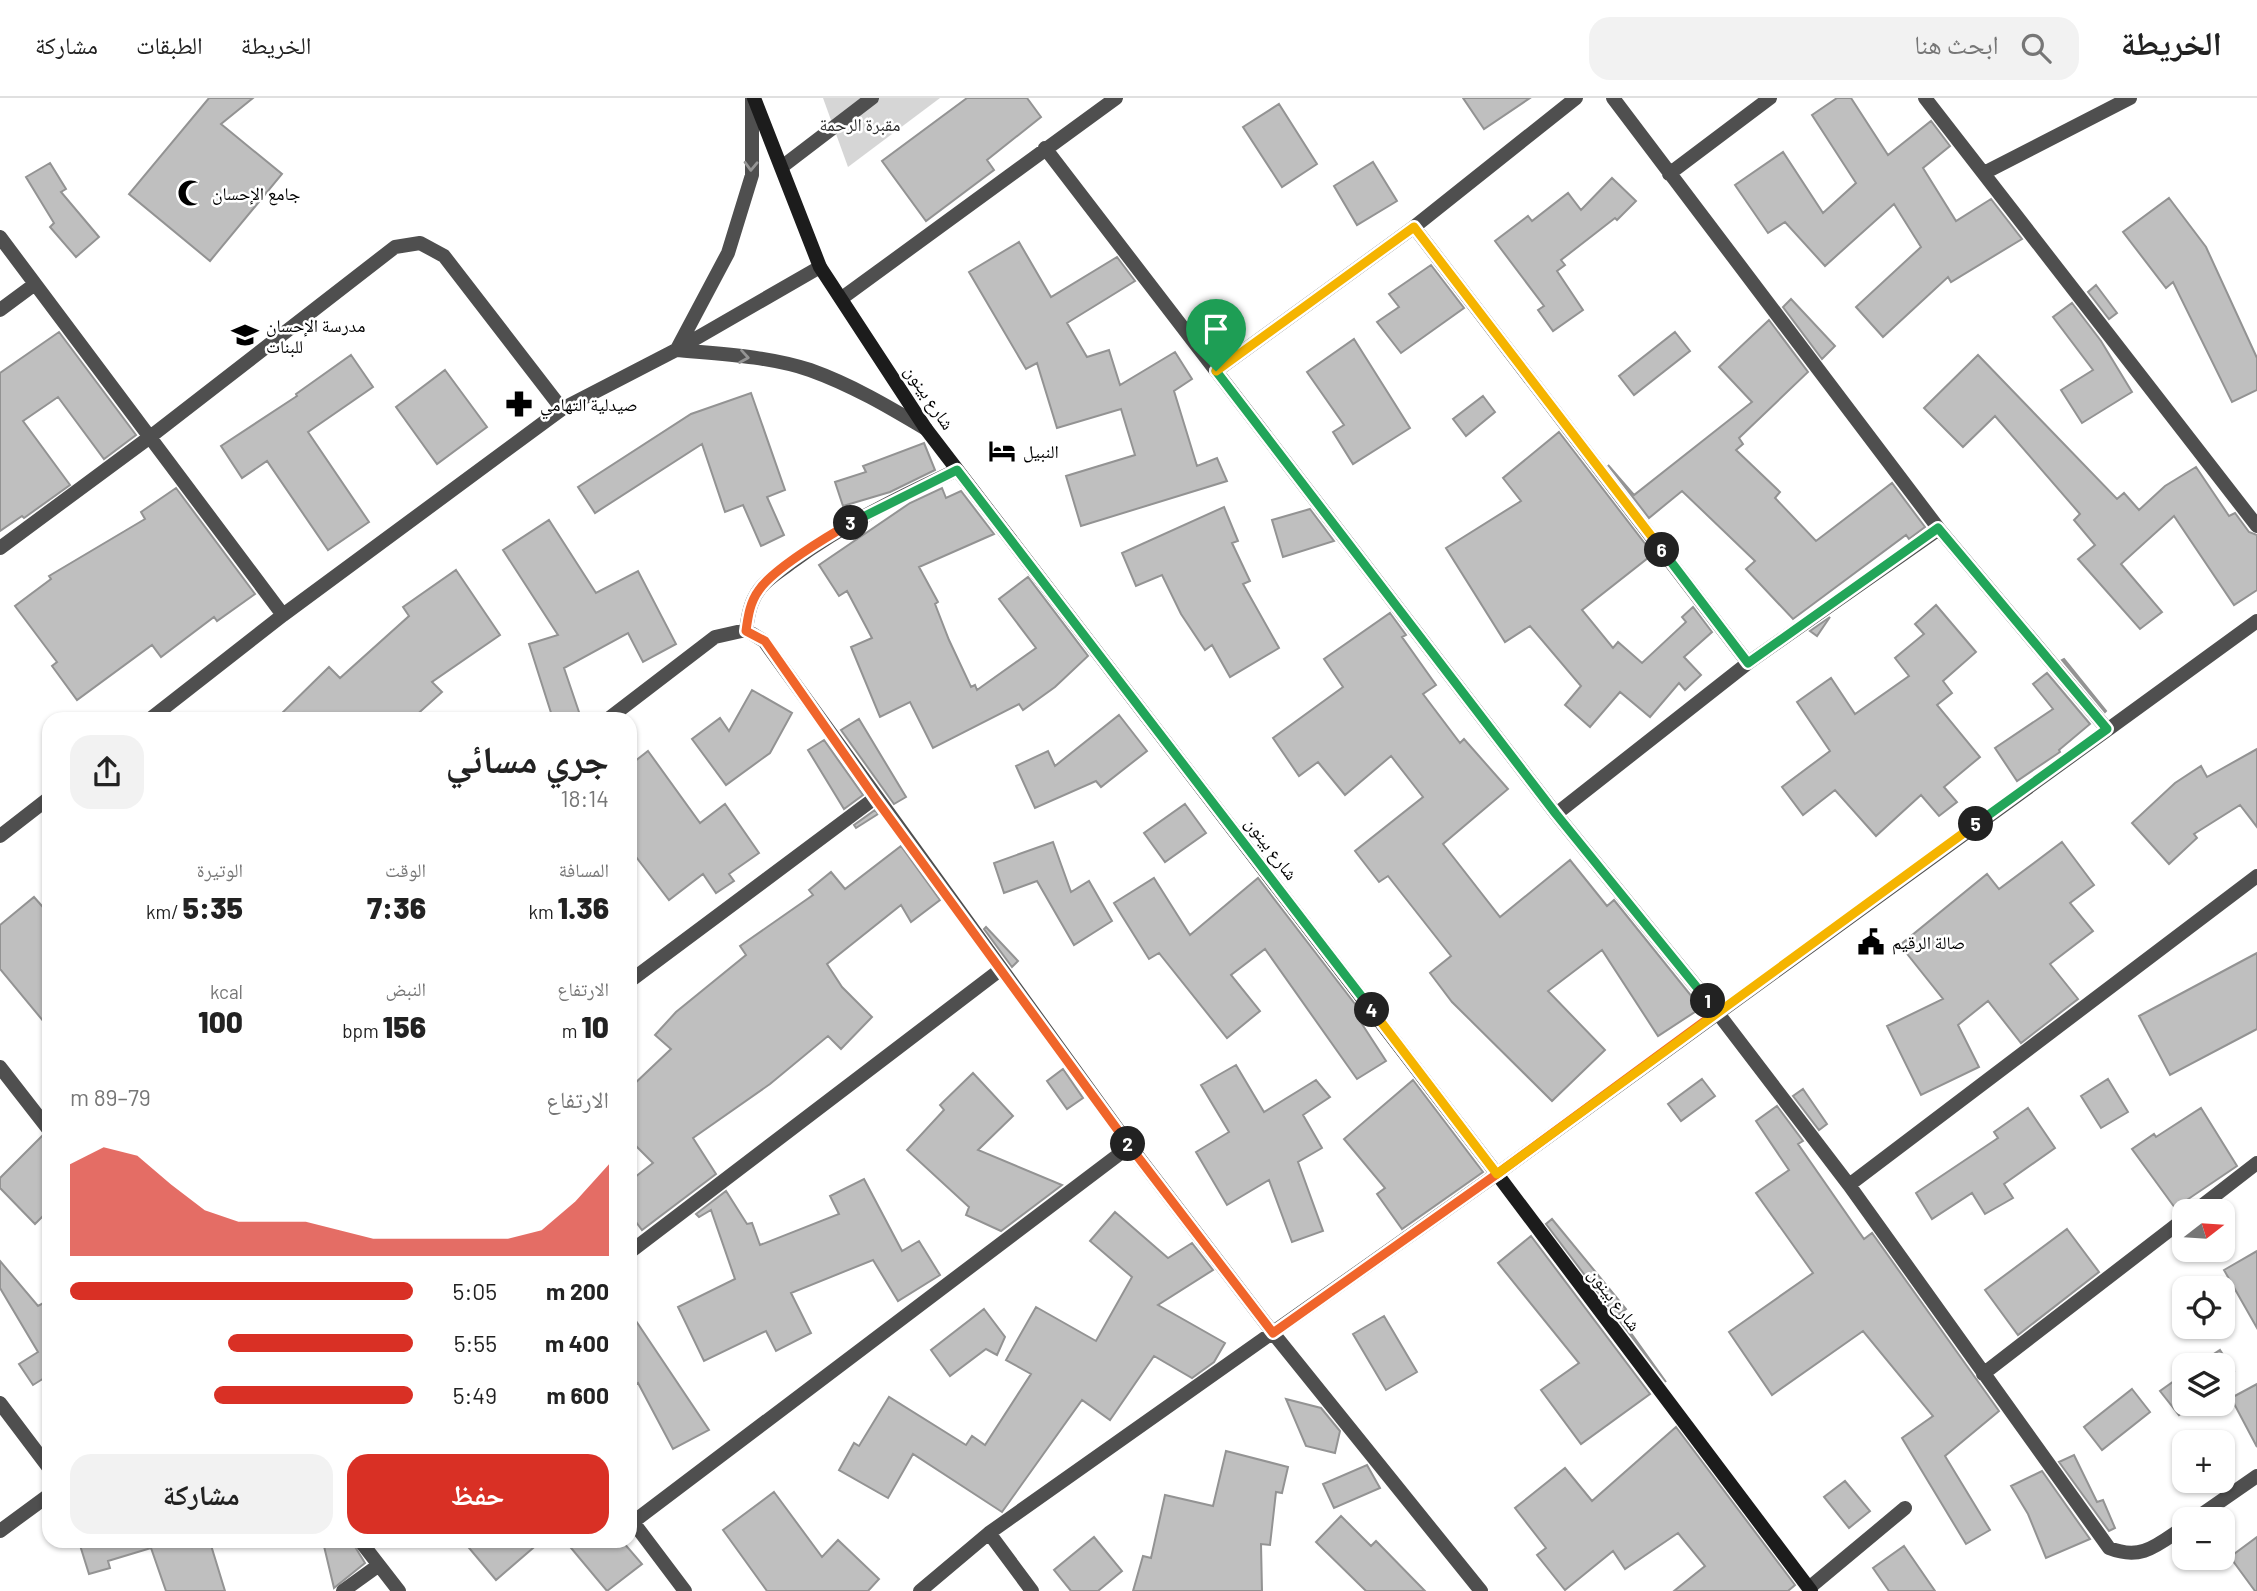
<!DOCTYPE html>
<html lang="ar">
<meta charset="utf-8">
<style>
body{margin:0;font-family:Barlow,"Noto Naskh Arabic",sans-serif;background:#f2f2f2;color:#222;direction:rtl;height:100vh;display:flex;flex-direction:column;font-size:26px;white-space:nowrap}
*{box-sizing:border-box;margin:0}
p{font-size:23px;color:#767676}
.icon{flex:none;width:38px;height:38px;fill:none;stroke:currentColor;stroke-width:2;stroke-linecap:round;stroke-linejoin:round}
.map{position:relative;flex:1;overflow:hidden;direction:ltr}
.side{position:absolute;left:42px;top:614px;width:595px;height:836px;display:flex;flex-direction:column;background:#fff;border-radius:21px;box-shadow:0 2px 5px #0004;direction:rtl}
.side>*{flex:none}
.needle{width:46px;rotate:73deg}
.controls{position:absolute;left:2172px;top:1101px;display:grid;gap:14px}
.controls a{display:grid;place-items:center;width:63px;height:63px;border-radius:14px;background:#fff;box-shadow:0 2px 5px #0004;font-size:35px}
.pin{position:absolute;display:grid;place-items:center;width:60px;height:60px;color:#fff;margin:-72px -30px;border-radius:50% 50% 50% 0;rotate:-45deg;box-shadow:0 0 7px #0007}
.pin .icon{rotate:45deg}
.km{position:absolute;width:35px;height:35px;margin:-18px;border-radius:50%;background:#222;color:#fff;font-size:19px;line-height:35px;text-align:center}
.round{display:grid;place-items:center;flex:none;width:74px;height:74px;border-radius:21px;background:#f2f2f2}
.overview{display:flex;align-items:center;justify-content:space-between;height:119px;padding:0 28px}
h1{font-size:38px;font-weight:800;line-height:52px}
.figures{display:grid;grid-template-columns:repeat(3,1fr);gap:10px;height:119px;padding:7px 28px}
.figures div{display:grid;align-content:center}
.figures b{font-size:30px;font-weight:800}
.figures small{font-size:19px;font-weight:400}
.figures p{font-size:19px}
.chart{height:196px;padding:14px 28px}
.chart p{display:flex;justify-content:space-between}
.chart svg{width:100%;height:126px;margin-top:7px;fill:#d93025;opacity:.7}
.cta{display:flex;gap:14px;margin-top:auto;padding:14px 28px}
.cta a{flex:1;height:80px;border-radius:21px;background:#d93025;color:#fff;font-size:28px;font-weight:800;line-height:80px;text-align:center}
.cta a+a{background:#f2f2f2;color:#222}
ul{padding:0 28px;list-style:none;font-size:23px}
li{display:grid;grid-template-columns:112px 84px 1fr;align-items:center;height:52px}
li i{height:18px;border-radius:9px;background:#d93025}
header{display:flex;align-items:center;gap:42px;box-sizing:border-box;height:98px;padding:0 35px;background:#fff;border-bottom:2px solid #e0e0e0}
header strong{font-size:33px}
nav{display:flex;gap:38px;margin-inline-start:auto;font-size:24px}
.search{width:490px;height:63px;background:#f2f2f2;display:flex;align-items:center;gap:18px;box-sizing:border-box;padding:0 24px;border-radius:21px;color:#767676;font-size:26px}
.map>svg:first-child{display:block}
.green{fill:#d6d6d6}
.building{fill:#bfbfbf;stroke:#939393;stroke-width:2}
.lines{fill:none;stroke-linecap:round;stroke-linejoin:round}
.lane{stroke:#4f4f4f;stroke-width:14}
.street{stroke:#4f4f4f;stroke-width:14}
.secondary{stroke:#1c1c1c;stroke-width:14}
.oneway{stroke:#959595}
.split-1-casing{stroke:#fff;stroke-width:14}
.split-2-casing{stroke:#fff;stroke-width:14}
.split-3-casing{stroke:#fff;stroke-width:14}
.split-4-casing{stroke:#fff;stroke-width:14}
.split-5-casing{stroke:#fff;stroke-width:14}
.split-6-casing{stroke:#fff;stroke-width:14}
.split-7-casing{stroke:#fff;stroke-width:14}
.split-1{stroke:#22a559;stroke-width:9}
.split-2{stroke:#f0652b;stroke-width:9}
.split-3{stroke:#f0652b;stroke-width:9}
.split-4{stroke:#22a559;stroke-width:9}
.split-5{stroke:#f5b400;stroke-width:9}
.split-6{stroke:#22a559;stroke-width:9}
.split-7{stroke:#f5b400;stroke-width:9}
.labels{text-anchor:middle;dominant-baseline:central;stroke-width:5;stroke-linejoin:round;paint-order:stroke}
.park-label{font-size:18px;fill:#2d2d2d;stroke:#fff}
.poi-label{font-size:18px;fill:#000;stroke:#fff;text-anchor:start}
.street-label{font-size:18px;fill:#000;stroke:#fff}
</style>
<header>
<strong>الخريطة</strong>
<div class="search"><svg class="icon" aria-label="search" viewBox="0 0 24 24"><circle cx="10" cy="10" r="6"/><path d="M15 15l6 6"/></svg>ابحث هنا</div>
<nav><a>الخريطة</a><a>الطبقات</a><a>مشاركة</a></nav>
</header>
<div class="map">
<svg width="2257" height="1493" viewBox="0 0 2257 1493">
<rect width="100%" height="100%" fill="#fff"/>
<!-- green -->
<path class="green" d="M823,0H940L848,69Z"/>
<!-- building -->
<path class="building" d="M209,0H253L221,26L282,76L210,163L129,96Z
M967,0H1027L1041,19L987,62L994,72L926,123L882,63Z
M1463,0H1530L1484,31Z
M1837,0H1851L1888,57L1931,23L1950,48L1923,70L1956,123L1991,101L2022,141L1951,184L1948,179L1883,239L1856,209L1921,149L1894,106L1825,168L1785,124L1768,135L1735,87L1783,54L1823,115L1856,85L1812,17Z
M1279,6L1317,66L1282,89L1243,29Z
M1373,64L1397,103L1357,127L1334,88Z
M50,65L66,91L61,94L99,139L76,159L50,129L54,125L26,79Z
M1612,80L1636,103L1617,122L1615,120L1561,162L1565,167L1557,173L1583,212L1553,233L1538,212L1544,208L1495,143L1528,118L1532,123L1568,95L1581,112Z
M2169,100L2206,149L2257,260V292L2232,304L2173,184L2166,190L2123,134Z
M1019,144L1051,199L1117,159L1135,183L1067,225L1087,259L1109,252L1120,287L1175,254L1192,281L1174,293L1197,368L1217,360L1227,383L1081,428L1066,378L1135,357L1121,311L1057,330L1037,265L1026,271L969,174Z
M1431,167L1464,210L1401,255L1377,224L1399,209L1389,196Z
M2096,187L2117,215L2109,221L2088,194Z
M1791,201L1835,248L1822,261L1783,209Z
M2072,205L2101,243L2132,294L2082,325L2061,292L2093,272L2053,219Z
M1769,222L1808,274L1739,340L1743,346L1736,352L1780,394L1775,400L1816,443L1892,385L1925,429L1909,441L1906,437L1793,521L1746,471L1755,463L1682,393L1649,420L1608,367L1634,397L1752,304L1719,269Z
M59,234L136,337L104,361L58,299L23,323L70,387L24,420L22,418L0,433V275Z
M1675,234L1690,253L1634,297L1619,278Z
M1354,241L1410,330L1353,366L1333,334L1344,327L1307,274Z
M351,257L373,289L308,334L369,424L328,452L267,363L242,380L221,348L297,298L296,296Z
M1978,257L2117,401L2124,395L2139,412L2165,388L2196,369L2229,418L2235,415L2249,434L2257,437V492L2234,507L2174,418L2121,466L2162,514L2140,531L2078,461L2095,447L2074,422L2080,416L1995,318L1963,349L1924,310Z
M445,272L487,329L437,366L396,309Z
M751,295L785,392L767,399L784,437L761,448L743,407L725,414L702,346L595,415L578,389L691,316Z
M1483,298L1495,314L1466,338L1453,321Z
M1559,334L1653,456L1582,512L1613,550L1618,544L1642,565L1686,524L1682,519L1693,509L1712,534L1684,559L1701,577L1685,592L1679,585L1650,619L1620,594L1590,629L1565,607L1581,588L1530,528L1505,544L1446,450L1521,403L1503,380Z
M924,345L935,372L890,394L843,408L835,384L866,374L863,368Z
M176,390L255,496L217,523L214,519L161,559L152,547L77,602L52,568L57,564L15,508L51,481L49,478L145,421L141,414Z
M942,390L946,400L961,393L994,436L919,469L938,504L935,506L949,542L971,589L975,587L977,592L1036,550L999,501L1028,479L1088,558L1055,589L1023,612L1019,606L933,650L910,604L880,619L851,549L872,540L847,493L839,498L819,467L910,405Z
M1224,409L1238,443L1232,445L1250,483L1243,486L1279,550L1230,579L1212,547L1205,552L1181,516L1162,477L1136,488L1122,455Z
M1310,411L1334,443L1283,459L1272,422Z
M549,422L596,495L638,473L676,546L643,564L628,535L564,570L580,617L566,621H553L529,546L558,537L503,452Z
M456,472L500,537L432,584L442,594L412,621H276L329,569L340,580L409,518L403,509Z
M1936,507L1976,554L1943,583L1952,595L1937,607L1980,659L1944,689L1957,704L1939,718L1921,697L1876,738L1835,692L1803,717L1782,689L1830,653L1797,604L1831,580L1855,616L1909,578L1895,560L1924,536L1915,526Z
M1390,515L1406,537L1402,539L1436,587L1423,596L1460,645L1464,641L1508,691L1443,746L1500,819L1570,762L1607,808L1614,802L1701,910L1658,938L1602,852L1548,893L1605,952L1552,1003L1452,904L1430,875L1451,858L1388,778L1379,784L1355,753L1423,699L1391,658L1345,697L1318,664L1299,678L1273,640L1343,589L1324,561Z
M1830,519L1817,538L1810,533Z
M2064,561L2106,613L2105,614L2062,562Z
M2047,575L2090,626L2059,652L2060,654L2017,683L1995,650L2053,611L2033,586Z
M752,592L792,615L770,655L726,687L692,641L720,620L729,633Z
M1119,617L1147,653L1101,689L1096,683L1035,710L1016,668L1048,653L1055,668Z
M859,621L906,699L894,706L841,632Z
M824,642L863,697L844,711L808,652Z
M2257,651V729L2240,707L2194,736L2197,740L2169,766L2132,725L2175,685L2201,668L2207,679Z
M648,653L700,725L725,706L759,755L729,776L734,783L716,795L703,776L669,802L630,751V667Z
M1185,706L1206,735L1165,764L1144,735Z
M875,712L878,716L856,730L854,727Z
M1053,744L1071,794L1089,783L1112,823L1074,847L1037,783L1004,795L994,765Z
M2062,744L2094,787L2070,805L2093,833L2050,866L2078,901L2021,945L1988,903L1958,927L1979,969L1921,997L1887,928L1943,901L1900,847L1987,776L1999,791Z
M901,748L940,802L911,824L901,807L827,866L842,889L872,919L841,951L828,938L770,986L693,1040L716,1076L642,1132L630,1116V1083L653,1065L630,1042V990L671,951L655,937L676,914L746,857L740,848L813,797L809,792L831,774L845,791Z
M1154,780L1190,837L1258,780L1365,919L1360,923L1386,963L1357,981L1265,851L1231,877L1260,913L1227,940L1159,855L1149,861L1114,805Z
M34,799L49,816V930L0,871V827Z
M986,829L1018,863L1012,869L984,831Z
M2257,855V931L2170,977L2139,918Z
M1236,967L1264,1014L1316,982L1330,999L1303,1017L1322,1050L1298,1064L1323,1133L1292,1144L1269,1082L1227,1107L1196,1054L1229,1034L1201,987Z
M1063,971L1083,1000L1067,1011L1047,983Z
M973,975L1013,1018L978,1052L1062,1087L1001,1133L966,1117L969,1109L907,1052L944,1012L940,1007Z
M1702,981L1715,998L1681,1023L1668,1006Z
M2108,981L2128,1014L2101,1030L2081,998Z
M1413,982L1483,1074L1402,1131L1377,1096L1385,1090L1344,1041Z
M1803,991L1827,1026L1819,1032L1793,998Z
M1777,1008L1803,1043L1798,1046L1864,1141L1872,1135L1999,1313L1945,1358L1990,1432L1966,1446L1902,1340L1933,1318L1863,1233L1772,1297L1729,1234L1813,1175L1756,1095L1789,1072L1756,1023Z
M2028,1010L2055,1050L2004,1086L2013,1100L1985,1116L1972,1095L1932,1121L1916,1095L1998,1040L1994,1034Z
M2201,1010L2237,1068L2175,1110L2132,1051L2154,1036L2156,1039Z
M42,1038L49,1041V1112L35,1126L0,1090V1080Z
M864,1081L902,1153L919,1143L940,1177L898,1203L873,1162L791,1195L811,1235L776,1253L766,1233L704,1263L678,1209L735,1181L711,1112L699,1119L696,1116L726,1093L747,1126L752,1125L760,1147L839,1116L830,1098Z
M1115,1114L1168,1160L1192,1145L1213,1172L1158,1207L1225,1245L1214,1264L1192,1280L1154,1258L1110,1322L1082,1302L1002,1414L913,1356L888,1400L839,1372L854,1345L859,1348L889,1299L966,1347L972,1338L985,1347L1031,1276L1006,1262L1036,1209L1096,1243L1132,1179L1090,1143Z
M1552,1121L1626,1211L1618,1217L1666,1284L1546,1126Z
M2067,1131L2099,1174L2018,1237L1985,1192Z
M1531,1138L1650,1296L1581,1346L1541,1292L1579,1265L1498,1165Z
M2257,1153V1230L2224,1172Z
M0,1163L38,1208L49,1202V1277L33,1287L19,1266L38,1254L0,1190Z
M984,1211L1005,1239L997,1257L986,1251L950,1278L931,1252Z
M630,1214L709,1332L673,1351L638,1285L630,1290Z
M1384,1218L1417,1274L1386,1292L1353,1236Z
M2220,1252L2234,1273L2222,1283V1267H2197Z
M2184,1276V1306H2194L2179,1317L2160,1293Z
M2257,1286V1349L2231,1300Z
M2132,1291L2150,1314L2102,1352L2084,1329Z
M1286,1301L1321,1310L1340,1333L1335,1355L1306,1348Z
M1676,1329L1795,1487L1788,1493H1674L1705,1468L1678,1435L1625,1471L1613,1453L1565,1492L1537,1457L1546,1450L1515,1410L1565,1370L1592,1403Z
M1226,1353L1288,1369L1282,1395L1276,1394L1270,1447L1261,1446L1262,1493H1133L1143,1458L1151,1460L1165,1397L1213,1408Z
M2074,1357L2097,1404L2103,1402L2115,1430L2109,1433L2059,1364Z
M1367,1367L1380,1390L1334,1410L1323,1386Z
M2042,1373L2090,1441L2046,1460L2028,1416L2011,1388Z
M1845,1383L1870,1413L1849,1430L1824,1399Z
M774,1394L822,1459L838,1442L879,1481L868,1493H767L723,1432Z
M1341,1418L1371,1448L1376,1443L1425,1493H1366L1316,1444Z
M1094,1439L1122,1473L1098,1493H1071L1054,1472Z
M2257,1439V1493H2255L2230,1459Z
M79,1444H210L225,1493H166L151,1450L108,1463L110,1470L89,1476Z
M323,1444H352L365,1465L334,1490Z
M464,1444H540L496,1482Z
M566,1444H623L642,1466L607,1493Z
M1904,1448L1935,1493H1889L1873,1470Z"/>
<g class="lines">
<!-- lane -->
<path class="lane" d="M1809,1490L1905,1410"/>
<!-- street -->
<path class="street" d="M1613,0L1939,431L2107,631
M1925,0L2257,428
M1045,50L1556,716L1717,914L1849,1087L2109,1450C2142,1463 2157,1447 2184,1429
M783,68L872,0
M1984,75L2130,0
M1669,76L1770,0
M1414,129L1748,565
M0,139L283,517
M842,200L1116,0
M0,212L35,186
M677,251L728,155L752,77V0
M676,252C720,256 768,258 810,272C852,287 889,309 926,331
M1216,273L1414,129L1576,0
M0,450L150,339L395,149L420,145L444,158L562,311
M746,532C748,518 750,504 759,492C766,481 782,472 792,464C844,426 899,399 957,372
M150,621L283,517L562,311L676,252L820,169
M608,621L715,539L746,532L764,543L1130,1048L1273,1235L1481,1493
M1556,716L1748,565L1939,431
M0,738L49,700
M630,883L875,700
M0,969L49,1032
M1849,1087L2257,778
M2195,1113L2257,1065
M630,1154L1000,872
M1983,1276L2184,1121
M0,1305L49,1370
M630,1420L685,1493
M2195,1421L2257,1378
M633,1424L1130,1048
M0,1433L49,1397
M989,1435L1032,1493
M361,1444L399,1493
M343,1493L379,1467
M920,1493L989,1435L1497,1076L2257,523"/>
<!-- secondary -->
<path class="secondary" d="M754,0L820,169L926,331L1497,1076L1811,1493"/>
</g>
<!-- one-way arrows -->
<defs><path id="oneway-chevron" d="M-2-3.5L2.5 0L-2 3.5" fill="none" stroke-width="1.6" stroke-linecap="round" stroke-linejoin="round" transform="scale(1.75)"/></defs>
<g class="oneway">
<use href="#oneway-chevron" transform="translate(751 68) rotate(92)"/>
<use href="#oneway-chevron" transform="translate(744 259) rotate(9)"/>
</g>
<g class="lines">
<!-- split-1 casing -->
<g class="split-1-casing">
<path id="split-1" d="M1216,273L1556,716L1708,903"/>
</g>
<!-- split-2 casing -->
<g class="split-2-casing">
<path id="split-2" d="M1128,1046L1273,1235L1497,1076L1717,914L1708,903"/>
</g>
<!-- split-3 casing -->
<g class="split-3-casing">
<path id="split-3" d="M851,425C828,438 773,471 759,492C750,504 748,518 746,533L765,543L875,700L1128,1046"/>
</g>
<!-- split-4 casing -->
<g class="split-4-casing">
<path id="split-4" d="M851,425L957,372L1372,912"/>
</g>
<!-- split-5 casing -->
<g class="split-5-casing">
<path id="split-5" d="M1372,912L1497,1076L1976,726"/>
</g>
<!-- split-6 casing -->
<g class="split-6-casing">
<path id="split-6" d="M1662,452L1748,565L1938,430L2107,631L1976,726"/>
</g>
<!-- split-7 casing -->
<g class="split-7-casing">
<path id="split-7" d="M1216,273L1414,129L1662,452"/>
</g>
<!-- split-1 -->
<use href="#split-1" class="split-1"/>
<!-- split-2 -->
<use href="#split-2" class="split-2"/>
<!-- split-3 -->
<use href="#split-3" class="split-3"/>
<!-- split-4 -->
<use href="#split-4" class="split-4"/>
<!-- split-5 -->
<use href="#split-5" class="split-5"/>
<!-- split-6 -->
<use href="#split-6" class="split-6"/>
<!-- split-7 -->
<use href="#split-7" class="split-7"/>
</g>
<!-- icons -->
<defs>
<g id="mosque-bare" transform="scale(2.1)"><path d="M3.5-4.9A6 6 0 1 0 3.5 4.9A5 5 0 1 1 3.5-4.9Z" fill="#000" stroke="#fff" stroke-width="2.5" paint-order="stroke"/></g>
<g id="school-bare" transform="scale(2.1)"><path d="M0-5L7-2L0 1L-7-2ZM-4 1L0 2.5L4 1V4Q0 6-4 4Z" fill="#000" stroke="#fff" stroke-width="2.5" paint-order="stroke"/></g>
<g id="pharmacy-bare" transform="scale(2.1)"><path d="M-2-6h4v4h4v4h-4v4h-4v-4h-4v-4h4Z" fill="#000" stroke="#fff" stroke-width="2.5" paint-order="stroke"/></g>
<g id="hotel-bare" transform="scale(2.1)"><path d="M-6-4.5h1.5V1H6V5H4.5V3h-9V5H-6ZM-4 0a1.8 1.8 0 1 1 3.6 0ZM.5 0V-2.5h3Q6-2.5 6 0Z" fill="#000" stroke="#fff" stroke-width="2.5" paint-order="stroke"/></g>
<g id="civic-bare" transform="scale(2.1)"><path d="M-.6-6.5H3V-4.5H.6V-3L4-1V1h2V6H-6V1h2V-1L-.6-3ZM-1.2 2.5V6h2.4V2.5Z" fill="#000" stroke="#fff" stroke-width="2.5" paint-order="stroke"/></g>
</defs>
<g fill-rule="evenodd">
<use href="#mosque-bare" x="191" y="95"/>
<use href="#school-bare" x="245" y="237"/>
<use href="#pharmacy-bare" x="519" y="306"/>
<use href="#hotel-bare" x="1002" y="353"/>
<use href="#civic-bare" x="1871" y="844"/>
</g>
<g class="labels">
<!-- park labels -->
<g class="park-label">
<text x="860" y="26">مقبرة الرحمة</text>
</g>
<!-- poi labels -->
<g class="poi-label">
<text x="212" y="95">جامع الإحسان</text>
<text x="266" y="227">مدرسة الإحسان<tspan x="266" dy="21">للبنات</tspan></text>
<text x="540" y="306">صيدلية التهامي</text>
<text x="1023" y="353">النبيل</text>
<text x="1892" y="844">صالة الرقيم</text>
</g>
<!-- street labels -->
<g class="street-label">
<text transform="translate(930 299) rotate(56)">شارع بينون</text>
<text transform="translate(1272 750) rotate(53)">شارع بينون</text>
<text transform="translate(1615 1201) rotate(53)">شارع بينون</text>
</g>
</g>
</svg>
<div class="controls">
<a><svg class="needle" viewBox="-14 -14 28 28"><path d="M0-13l5 13h-10z" fill="#e53935"/><path d="M0 13l5-13h-10z" fill="#767676"/></svg></a>
<a><svg class="icon" aria-label="locate" viewBox="0 0 24 24"><circle cx="12" cy="12" r="6"/><path d="M12 2v4M12 18v4M2 12h4M18 12h4"/></svg></a>
<a><svg class="icon" aria-label="layers" viewBox="0 0 24 24"><path d="M12 4l9 5-9 5-9-5zM3 14l9 5 9-5"/></svg></a>
<a>+</a>
<a>−</a>
</div>
<div class="pin" style="left:1216px;top:273px;background:#1e9e55"><svg class="icon" aria-label="arrive" viewBox="0 0 24 24"><path d="M6 21V4h12l-3 4 3 4H6"/></svg></div>
<b class="km" style="left:1708px;top:903px">1</b>
<b class="km" style="left:1128px;top:1046px">2</b>
<b class="km" style="left:851px;top:425px">3</b>
<b class="km" style="left:1372px;top:912px">4</b>
<b class="km" style="left:1976px;top:726px">5</b>
<b class="km" style="left:1662px;top:452px">6</b>
<section class="side">
<div class="overview"><div><h1>جري مسائي</h1><p>18:14</p></div><a class="round"><svg class="icon" aria-label="share" viewBox="0 0 24 24"><path d="M12 15V3M7 8l5-5 5 5M5 13v7h14v-7"/></svg></a></div>
<div class="figures">
<div><p>المسافة</p><b>1.36<small> km</small></b></div>
<div><p>الوقت</p><b>7:36</b></div>
<div><p>الوتيرة</p><b>5:35<small> /km</small></b></div>
</div>
<div class="figures">
<div><p>الارتفاع</p><b>10<small> m</small></b></div>
<div><p>النبض</p><b>156<small> bpm</small></b></div>
<div><p>kcal</p><b>100</b></div>
</div>
<div class="chart"><p><span>الارتفاع</span>79–89 m</p>
<svg viewBox="0 0 160 44" preserveAspectRatio="none"><path d="M0 44V12L10 6L20 9L30 19L40 28L50 32L60 32L70 32L80 35L90 38L100 38L110 38L120 38L130 38L140 35L150 25L160 12V44z"/></svg>
</div>
<ul>
<li><b>200 m</b>5:05<i style="width:100%"></i></li>
<li><b>400 m</b>5:55<i style="width:54%"></i></li>
<li><b>600 m</b>5:49<i style="width:58%"></i></li>
</ul>
<div class="cta"><a>حفظ</a><a>مشاركة</a></div>
</section>
</div>
